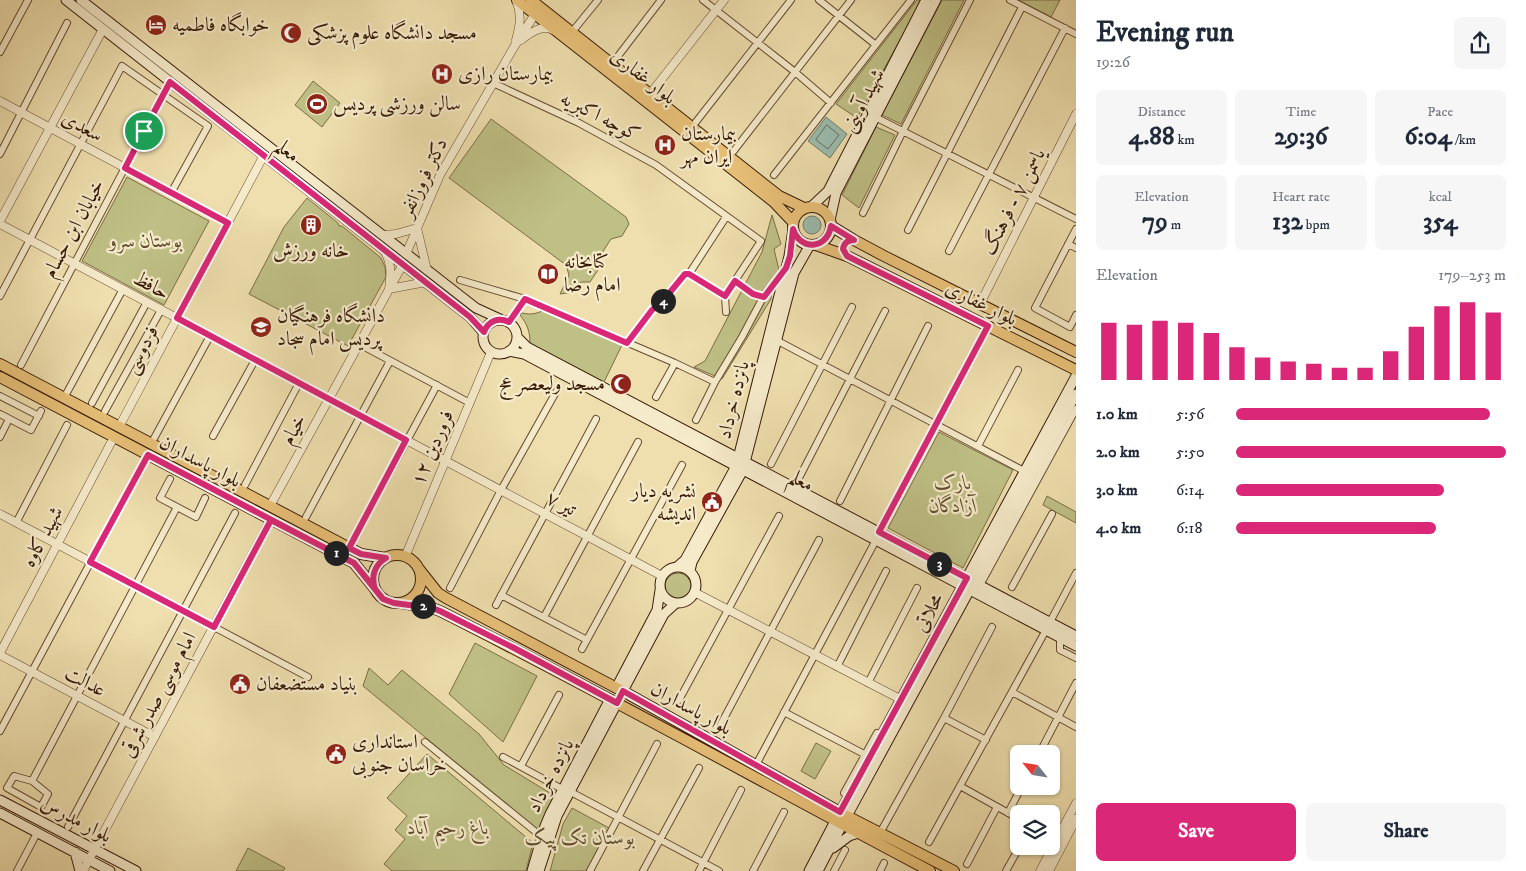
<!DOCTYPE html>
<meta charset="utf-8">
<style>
body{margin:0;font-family:"IM FELL DW Pica",Amiri,serif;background:#f6f6f7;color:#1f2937;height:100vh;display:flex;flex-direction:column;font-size:19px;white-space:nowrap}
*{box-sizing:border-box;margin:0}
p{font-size:16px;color:#747a83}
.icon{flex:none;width:28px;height:28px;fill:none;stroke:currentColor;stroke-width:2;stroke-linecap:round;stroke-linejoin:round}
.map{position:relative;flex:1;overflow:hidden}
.panel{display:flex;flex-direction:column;background:#fff;width:450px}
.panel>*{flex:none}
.needle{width:32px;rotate:300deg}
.fabs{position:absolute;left:1010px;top:745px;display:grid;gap:10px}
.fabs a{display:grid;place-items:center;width:50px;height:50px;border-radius:8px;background:#fff;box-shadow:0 1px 4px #0004;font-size:25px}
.pin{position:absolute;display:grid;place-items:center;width:42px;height:42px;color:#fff;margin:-21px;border:2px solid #fff;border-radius:50%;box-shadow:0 1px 5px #0007}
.km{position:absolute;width:25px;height:25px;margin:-12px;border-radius:50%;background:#222;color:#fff;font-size:14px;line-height:25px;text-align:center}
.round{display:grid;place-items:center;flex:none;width:52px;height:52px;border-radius:8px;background:#f6f6f7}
.headline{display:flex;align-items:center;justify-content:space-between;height:85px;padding:0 20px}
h1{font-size:28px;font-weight:700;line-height:38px}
.figures{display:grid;grid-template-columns:repeat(3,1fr);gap:8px;height:85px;padding:5px 20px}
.figures div{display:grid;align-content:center;border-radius:8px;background:#f6f6f7;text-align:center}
.figures b{font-size:25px;font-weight:700}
.figures small{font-size:14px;font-weight:400}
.figures p{font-size:14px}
.chart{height:140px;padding:10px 20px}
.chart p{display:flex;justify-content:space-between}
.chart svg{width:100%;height:90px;margin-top:5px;stroke:#db2777;stroke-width:6}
.primary-button{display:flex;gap:10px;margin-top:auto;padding:10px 20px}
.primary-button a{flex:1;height:58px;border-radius:8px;background:#db2777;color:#fff;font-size:20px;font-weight:700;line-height:58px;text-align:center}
.primary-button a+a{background:#f6f6f7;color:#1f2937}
ul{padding:0 20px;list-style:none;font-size:16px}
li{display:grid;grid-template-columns:80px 60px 1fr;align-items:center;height:38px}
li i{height:12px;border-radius:6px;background:#db2777}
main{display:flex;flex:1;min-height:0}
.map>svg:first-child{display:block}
.green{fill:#bfc086;stroke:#7b6d46}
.water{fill:#9abcae;stroke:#727b6b}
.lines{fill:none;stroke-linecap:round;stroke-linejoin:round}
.shore{stroke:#686b5a;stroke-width:1}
.minor-casing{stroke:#654b31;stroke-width:8}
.tertiary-casing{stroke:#654b31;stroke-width:9}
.secondary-casing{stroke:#371a07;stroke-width:11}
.primary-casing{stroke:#371a07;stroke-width:12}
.minor{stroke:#f5eaca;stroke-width:6}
.tertiary{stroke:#f5eaca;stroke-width:8}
.secondary{stroke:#f5eaca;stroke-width:9}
.primary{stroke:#e8c077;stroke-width:10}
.route-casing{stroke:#fff;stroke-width:10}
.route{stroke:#db2777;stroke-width:6}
.labels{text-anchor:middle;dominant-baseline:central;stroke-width:4.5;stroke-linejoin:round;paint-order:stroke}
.poi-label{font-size:20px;fill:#371a07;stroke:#f5eaca;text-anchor:start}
.street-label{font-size:20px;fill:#371a07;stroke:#f5eaca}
.park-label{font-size:20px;font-style:italic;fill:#604c2d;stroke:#f5eaca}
</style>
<main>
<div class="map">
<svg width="1076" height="871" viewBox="0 0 1076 871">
<rect width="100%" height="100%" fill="#efdfae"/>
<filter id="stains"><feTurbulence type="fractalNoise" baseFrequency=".004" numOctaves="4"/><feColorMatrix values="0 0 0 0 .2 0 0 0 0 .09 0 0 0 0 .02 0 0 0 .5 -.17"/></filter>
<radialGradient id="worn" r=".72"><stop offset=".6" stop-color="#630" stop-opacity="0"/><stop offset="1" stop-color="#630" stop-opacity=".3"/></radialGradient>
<!-- green -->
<path class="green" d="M917,0H922L857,118L836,104Z
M942,0H964L901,124L882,115Z
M1018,0H1060L1051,17Z
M313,81L340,103L322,127L295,105Z
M491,119L626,217L629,224L622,236L611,239L600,256L602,264L590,282H581L573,292L560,294L569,275L566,265L449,178Z
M876,127L895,135L859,208L842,195Z
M127,177L209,221L164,305L82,261Z
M307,198L338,223L339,226H342L381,258L385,267L386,277L348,346L249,294L284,227Z
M772,215L781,244L774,249L779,270L772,283L771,299L722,379L694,367L705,361L762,252Z
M546,309L623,343L604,382L530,343C530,331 527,324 520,315L522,313C531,315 537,314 546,309Z
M939,432L1013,470L963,568L888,528Z
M1047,496L1076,512V523L1043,505Z
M665 586a13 13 0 1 1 26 0a13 13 0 1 1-26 0Z
M475,643L537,676L503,742L449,694Z
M369,668L388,685L402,670L479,734L504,765L555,796L539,831L363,686Z
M816,743L831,751L815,779L801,771Z
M427,754L533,843L526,871H392L384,864L405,839L395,830L407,816L387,798Z
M572,808L609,828L586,871H550L563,824Z
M248,848L285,868L283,871H236Z"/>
<!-- water -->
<path class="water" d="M826,117L847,134L830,158L808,141Z
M803 225a9 9 0 1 1 18 0a9 9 0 1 1-18 0Z"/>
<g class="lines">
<!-- shore -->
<path class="shore" d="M827,125L839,135L828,149L816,140Z"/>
<!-- minor casing -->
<g class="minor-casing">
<path id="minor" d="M703,0L795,72L831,103
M819,0L876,45
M1010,0L1076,34
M572,32L598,0
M0,52L28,0
M612,64L661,0
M493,83L579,123L656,165L761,241L725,296L726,312
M875,117L1076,219
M692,127L791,0
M0,154L67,23
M729,157L851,0
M774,175L911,0
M863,213L903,131L970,0
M1076,229L1035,308L1070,327L1076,315
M908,230L1022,7
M1068,244L1076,248
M949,251L1065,28
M689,274L726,217
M460,280L525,299
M735,281L753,294L763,297
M0,296L122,66L208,126L171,193
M509,323L525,299L675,363L715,382L742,337L766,292L785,270
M776,340L1024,471
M627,343L652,310L662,302L685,274H689L725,296
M359,344L470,403
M21,365L170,82
M0,396L39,416
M656,397L675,363
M64,398L123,289
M92,403L147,302
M105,411L161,310
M0,414L31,430L41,411
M696,420L715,382
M213,436L255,360
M0,437L9,419
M151,444L210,336
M978,446L1018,370
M771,464L852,307
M170,479L160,498L196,517L205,498
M798,480L885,311
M245,485L299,383
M840,501L928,326
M306,517L390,361
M16,523L67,425
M879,532L988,326
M349,548L437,385
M979,587L1076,409
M1012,587L1052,514
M450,588L501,490L556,392
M501,595L587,640
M496,605L596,419
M544,617L638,442
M1050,622L1076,573
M214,627L308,677
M1060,637V650L1076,658
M582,649L682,465
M837,667L886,571
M868,683L917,588
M1012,692L1076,727
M679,700L779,516
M784,712L864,754
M944,718L986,740
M721,724L819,540
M0,731L148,455
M425,742L542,837
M1039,754L1076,683
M503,757L562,789
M756,765L876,540
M521,766L559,695
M14,776L32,781L48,794L41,807L7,788Z
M32,781L177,507
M960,786L1019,819
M569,791L719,871
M844,793L877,733
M1008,813L1022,786
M68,827L235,513
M880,833L944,718L992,627
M929,842L1046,630
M967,864L997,807
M17,871L37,833
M590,871L657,744
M643,871L699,768
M699,871L741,790
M753,871L784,812
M834,871L845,850
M880,871L884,863
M1006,871L1020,846"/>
</g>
<!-- tertiary casing -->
<g class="tertiary-casing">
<path id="tertiary" d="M516,0C522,14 520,26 516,40
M521,40C530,33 542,24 553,30
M650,94L724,0
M0,101L228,223
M0,221L103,29
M0,224L662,576
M383,235L396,234L417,228L427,270
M384,250C392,263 391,274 389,289L426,282
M406,254L440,175L514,47L535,14
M980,304L1076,114
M119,427L264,155
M270,506L403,264
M0,514L214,627
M405,557L491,352
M694,592L902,700
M0,653L114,437
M0,655L155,737
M83,871L271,519
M1040,871L1076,803
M1049,871L1076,819"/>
</g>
<!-- secondary casing -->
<g class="secondary-casing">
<path id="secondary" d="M66,0L470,317L483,332
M81,0L476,308L500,319
M811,207L828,191L926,0
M830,220L836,193L936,0
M483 337a17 17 0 1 1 34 0a17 17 0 1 1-34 0Z
M517,337L527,347L1076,636
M509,351L524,354L1076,646
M660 585a18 18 0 1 1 36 0a18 18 0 1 1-36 0Z
M677,567L685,560L736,466L789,256L793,229
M690,571L692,562L743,470L794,273L810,245
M616,688L657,610L660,590
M623,691L664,614L676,603
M0,800L136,871
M840,812L1076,376
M0,813L110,871
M847,816L1076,394
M833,848L849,836L858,833
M75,852L80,871
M532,871L545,826L550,814L610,699
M539,871L557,816L617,703
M809,871L835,821
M818,871L842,825"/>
</g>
<!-- primary casing -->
<g class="primary-casing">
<path id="primary" d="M517,0L774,202L793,222
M531,0L779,196L804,208
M793 226a19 19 0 1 1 38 0a19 19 0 1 1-38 0Z
M831,226L854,240L884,256L1076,352
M816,245L847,256L1076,370
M0,364L361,554L385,558
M0,377L354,563L375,589
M373 579a24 24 0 1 1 48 0a24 24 0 1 1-48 0Z
M419,569L438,593L446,598L628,694L847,816L954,871
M401,603L432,608L440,611C605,694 767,785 930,871"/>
</g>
<!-- minor -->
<use href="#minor" class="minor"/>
<!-- tertiary -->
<use href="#tertiary" class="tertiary"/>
<!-- secondary -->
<use href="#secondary" class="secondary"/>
<!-- primary -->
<use href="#primary" class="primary"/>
</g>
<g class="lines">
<!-- route casing -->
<g class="route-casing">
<path id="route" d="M144,131L125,168L228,223L177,318L406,440L349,548L361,554L386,558C374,565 371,577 375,589L354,563L271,520L214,627L90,562L148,455L344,558L354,563L383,599L394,603L432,608L440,611L514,648L617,703L623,691L840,812L967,578L879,532L988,326L847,256L843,249C844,243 848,240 854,240L831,226C827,250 800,251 793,229L790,256L786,268L764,297L753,294L735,281L725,296L689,274H685L662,302L652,310L627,343L525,299L509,322C498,317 488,321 484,332L470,317L170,82L144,131"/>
</g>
<!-- route -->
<use href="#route" class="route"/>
</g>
<!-- icons -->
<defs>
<g id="hotel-disc" transform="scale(1.125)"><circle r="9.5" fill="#8f2418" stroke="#f5eaca"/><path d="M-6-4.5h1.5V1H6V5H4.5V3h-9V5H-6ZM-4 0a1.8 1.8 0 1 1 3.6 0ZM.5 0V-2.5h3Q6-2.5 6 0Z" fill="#fff"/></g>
<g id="mosque-disc" transform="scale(1.125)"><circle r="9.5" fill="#8f2418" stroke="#f5eaca"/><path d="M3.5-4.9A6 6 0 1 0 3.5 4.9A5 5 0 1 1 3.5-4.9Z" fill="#fff"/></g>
<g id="hospital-disc" transform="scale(1.125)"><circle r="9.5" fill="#8f2418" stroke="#f5eaca"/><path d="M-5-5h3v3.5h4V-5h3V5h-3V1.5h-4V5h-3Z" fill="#fff"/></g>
<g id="stadium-disc" transform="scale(1.125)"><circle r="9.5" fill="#8f2418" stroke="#f5eaca"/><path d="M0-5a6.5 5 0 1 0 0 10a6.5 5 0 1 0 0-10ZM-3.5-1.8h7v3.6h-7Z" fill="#fff"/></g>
<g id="building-disc" transform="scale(1.125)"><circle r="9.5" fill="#8f2418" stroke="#f5eaca"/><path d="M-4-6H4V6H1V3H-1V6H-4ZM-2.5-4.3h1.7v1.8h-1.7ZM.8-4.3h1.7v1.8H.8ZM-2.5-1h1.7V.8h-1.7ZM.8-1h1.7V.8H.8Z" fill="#fff"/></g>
<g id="library-disc" transform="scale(1.125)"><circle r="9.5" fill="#8f2418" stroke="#f5eaca"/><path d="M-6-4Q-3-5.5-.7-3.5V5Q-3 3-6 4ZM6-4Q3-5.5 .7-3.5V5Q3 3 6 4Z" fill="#fff"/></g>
<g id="university-disc" transform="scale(1.125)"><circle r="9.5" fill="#8f2418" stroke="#f5eaca"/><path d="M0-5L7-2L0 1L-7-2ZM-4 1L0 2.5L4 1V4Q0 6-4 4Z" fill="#fff"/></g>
<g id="civic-disc" transform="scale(1.125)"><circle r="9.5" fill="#8f2418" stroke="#f5eaca"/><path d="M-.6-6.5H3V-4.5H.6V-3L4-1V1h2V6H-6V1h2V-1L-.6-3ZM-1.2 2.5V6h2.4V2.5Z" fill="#fff"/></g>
</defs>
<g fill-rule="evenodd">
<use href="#hotel-disc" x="156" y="25"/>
<use href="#mosque-disc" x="291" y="33"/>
<use href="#hospital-disc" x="442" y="74"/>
<use href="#stadium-disc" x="317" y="104"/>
<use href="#hospital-disc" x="665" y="145"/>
<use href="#building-disc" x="311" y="225"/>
<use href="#library-disc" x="548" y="274"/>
<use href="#university-disc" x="261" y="327"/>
<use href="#mosque-disc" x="621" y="384"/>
<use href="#civic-disc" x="712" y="502"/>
<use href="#civic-disc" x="240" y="684"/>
<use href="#civic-disc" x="336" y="754"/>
</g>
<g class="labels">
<!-- poi labels -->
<g class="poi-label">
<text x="172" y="25">خوابگاه فاطمیه</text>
<text x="307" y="33">مسجد دانشگاه علوم پزشکی</text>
<text x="458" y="74">بیمارستان رازی</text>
<text x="333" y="104">سالن ورزشی پردیس</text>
<text x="681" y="134">بیمارستان<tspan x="681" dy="23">ایران مهر</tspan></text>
<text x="311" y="251" text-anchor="middle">خانه ورزش</text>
<text x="564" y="262">کتابخانه<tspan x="564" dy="23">امام رضا</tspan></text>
<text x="277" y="316">دانشگاه فرهنگیان<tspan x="277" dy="23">پردیس امام سجاد</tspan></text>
<text x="605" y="384" text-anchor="end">مسجد ولیعصر عج</text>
<text x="696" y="491" text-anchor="end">نشریه دیار<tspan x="696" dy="23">اندیشه</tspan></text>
<text x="256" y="684">بنیاد مستضعفان</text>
<text x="352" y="742">استانداری<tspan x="352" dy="23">خراسان جنوبی</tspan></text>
</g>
<!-- street labels -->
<g class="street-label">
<text transform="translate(643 77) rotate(38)">بلوار غفاری</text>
<text transform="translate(864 101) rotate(-63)">شهید آوینی</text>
<text transform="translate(600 117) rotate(27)">کوچه اکبریه</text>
<text transform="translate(82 127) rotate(28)">سعدی</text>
<text transform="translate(287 151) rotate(38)">معلم</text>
<text transform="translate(424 178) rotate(-64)">دکتر فروزانفر</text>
<text transform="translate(1014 202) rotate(-63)">یاسمن ۷ - فرهنگ</text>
<text transform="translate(74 229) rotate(-62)">خیابان ابن حسام</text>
<text transform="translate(151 286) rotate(28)">حافظ</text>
<text transform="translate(981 304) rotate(26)">بلوار غفاری</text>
<text transform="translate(142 350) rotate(-62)">فردوسی</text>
<text transform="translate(734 400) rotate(-76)">پانزده خرداد</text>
<text transform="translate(294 430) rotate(-61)">خیام</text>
<text transform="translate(433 448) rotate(-67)">۱۲ فروردین</text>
<text transform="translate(200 462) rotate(28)">بلوار پاسداران</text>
<text transform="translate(801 481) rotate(28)">معلم</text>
<text transform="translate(561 504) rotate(28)">۷ تیر</text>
<text transform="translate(43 537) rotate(-62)">شهید کاوه</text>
<text transform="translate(929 613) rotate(-62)">محلاتی</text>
<text transform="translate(85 682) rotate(28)">عدالت</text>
<text transform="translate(159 695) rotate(-62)">امام موسی صدر شرقی</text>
<text transform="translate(691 709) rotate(29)">بلوار پاسداران</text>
<text transform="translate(551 776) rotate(-63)">پانزده خرداد</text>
<text transform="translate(76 820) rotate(28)">بلوار مدرس</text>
</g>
<!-- park labels -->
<g class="park-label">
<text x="146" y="241">بوستان سرو</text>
<text x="953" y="483">پارک<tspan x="953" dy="23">آزادگان</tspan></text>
<text x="448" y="828">باغ رحیم آباد</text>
<text x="580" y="838">بوستان تک پیک</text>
</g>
</g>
<rect width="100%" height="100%" filter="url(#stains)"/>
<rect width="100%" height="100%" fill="url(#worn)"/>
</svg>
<div class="fabs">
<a><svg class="needle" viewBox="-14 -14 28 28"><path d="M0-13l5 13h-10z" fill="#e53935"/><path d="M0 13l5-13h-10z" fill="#747a83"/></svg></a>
<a><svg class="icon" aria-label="layers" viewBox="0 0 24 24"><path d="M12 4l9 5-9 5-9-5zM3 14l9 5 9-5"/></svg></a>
</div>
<div class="pin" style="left:144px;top:131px;background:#1e9e55"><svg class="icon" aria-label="arrive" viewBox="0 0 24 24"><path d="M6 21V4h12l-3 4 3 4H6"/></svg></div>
<b class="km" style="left:336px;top:553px">1</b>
<b class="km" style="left:423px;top:606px">2</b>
<b class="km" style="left:939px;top:564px">3</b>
<b class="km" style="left:663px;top:301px">4</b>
</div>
<section class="panel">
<div class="headline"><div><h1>Evening run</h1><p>19:26</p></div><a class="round"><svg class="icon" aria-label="share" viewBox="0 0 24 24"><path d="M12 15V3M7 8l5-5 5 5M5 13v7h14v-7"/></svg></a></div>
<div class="figures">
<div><p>Distance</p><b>4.88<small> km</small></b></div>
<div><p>Time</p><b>29:36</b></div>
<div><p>Pace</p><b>6:04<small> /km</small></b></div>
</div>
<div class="figures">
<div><p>Elevation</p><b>79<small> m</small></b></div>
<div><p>Heart rate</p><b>132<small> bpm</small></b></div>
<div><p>kcal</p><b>354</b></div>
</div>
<div class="chart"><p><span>Elevation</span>179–253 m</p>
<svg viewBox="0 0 160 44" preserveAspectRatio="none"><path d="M5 44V16M15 44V17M25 44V15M35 44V16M45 44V21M55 44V28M65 44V33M75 44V35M85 44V36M95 44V38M105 44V38M115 44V30M125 44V18M135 44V8M145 44V6M155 44V11"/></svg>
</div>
<ul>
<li><b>1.0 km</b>5:56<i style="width:94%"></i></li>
<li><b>2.0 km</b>5:50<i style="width:100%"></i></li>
<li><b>3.0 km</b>6:14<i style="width:77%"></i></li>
<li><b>4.0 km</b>6:18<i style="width:74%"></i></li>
</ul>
<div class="primary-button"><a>Save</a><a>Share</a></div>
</section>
</main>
